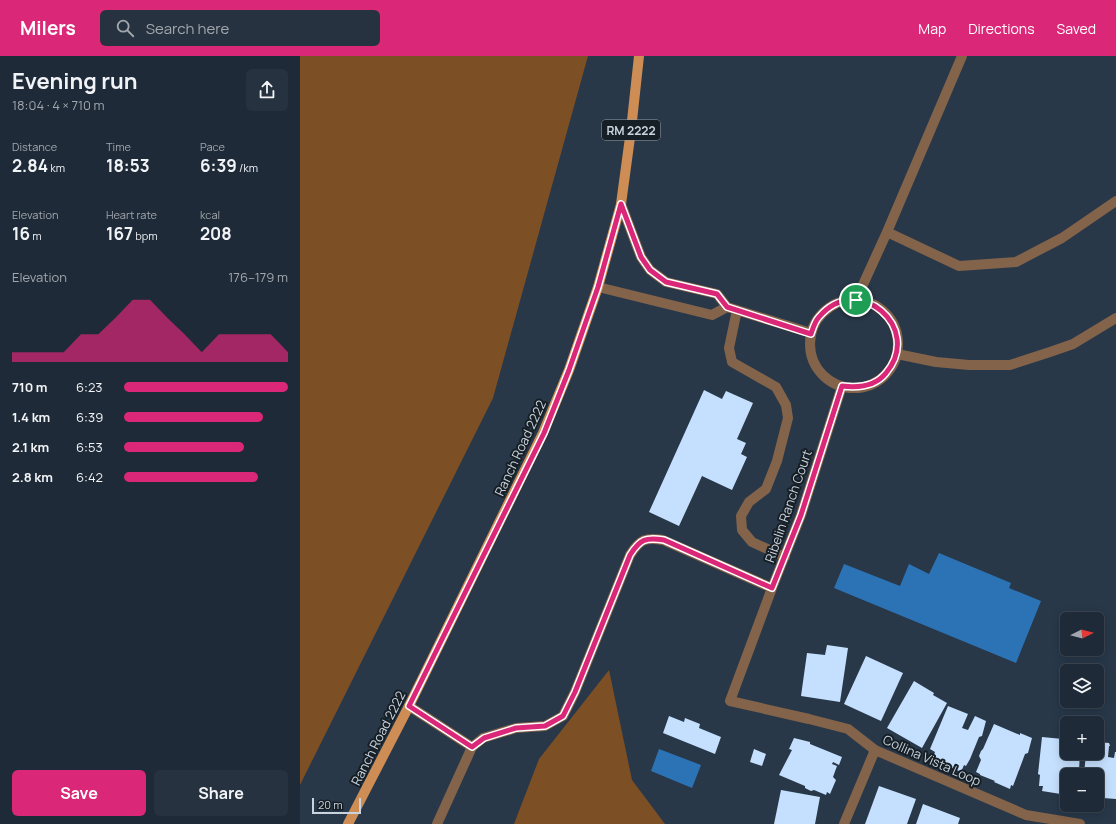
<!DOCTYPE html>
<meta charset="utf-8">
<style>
body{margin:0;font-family:Manrope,sans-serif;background:#26323f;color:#f1f3f6;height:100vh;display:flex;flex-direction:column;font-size:15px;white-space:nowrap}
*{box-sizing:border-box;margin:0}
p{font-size:13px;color:#a1a7ad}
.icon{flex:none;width:22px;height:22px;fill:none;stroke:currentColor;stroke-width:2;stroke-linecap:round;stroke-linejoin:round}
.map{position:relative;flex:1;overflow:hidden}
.sheet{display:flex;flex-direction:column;background:#1e2a37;width:300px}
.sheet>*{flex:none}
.needle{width:26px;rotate:84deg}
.buttons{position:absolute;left:760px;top:556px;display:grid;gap:8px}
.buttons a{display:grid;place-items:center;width:44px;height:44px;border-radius:6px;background:#1e2a37;box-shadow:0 2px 10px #0003,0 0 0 1px #3c4652;font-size:20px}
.scale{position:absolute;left:12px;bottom:10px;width:49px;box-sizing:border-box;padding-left:4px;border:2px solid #c9d3dd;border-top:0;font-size:11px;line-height:14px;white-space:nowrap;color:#c9d3dd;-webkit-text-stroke:3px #171f26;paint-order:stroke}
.pin{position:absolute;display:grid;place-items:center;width:34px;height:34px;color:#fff;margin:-17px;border:2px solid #fff;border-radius:50%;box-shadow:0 1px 4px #0007}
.round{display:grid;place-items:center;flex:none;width:42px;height:42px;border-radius:6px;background:#26323f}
.overview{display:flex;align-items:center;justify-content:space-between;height:68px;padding:0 12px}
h1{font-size:22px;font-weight:700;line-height:30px}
.stats{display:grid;grid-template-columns:repeat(3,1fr);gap:6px;height:68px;padding:4px 12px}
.stats div{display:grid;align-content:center}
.stats b{font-size:17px;font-weight:700}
.stats small{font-size:11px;font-weight:400}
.stats p{font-size:11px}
.chart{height:112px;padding:8px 12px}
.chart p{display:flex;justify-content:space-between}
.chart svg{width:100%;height:72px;margin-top:4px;fill:#db2777;opacity:.7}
.button{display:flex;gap:8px;margin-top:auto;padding:8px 12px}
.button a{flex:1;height:46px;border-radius:6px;background:#db2777;color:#fff;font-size:16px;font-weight:700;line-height:46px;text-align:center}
.button a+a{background:#26323f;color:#f1f3f6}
ul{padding:0 12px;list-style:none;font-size:13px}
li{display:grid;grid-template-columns:64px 48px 1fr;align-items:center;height:30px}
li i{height:10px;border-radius:5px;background:#db2777}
header{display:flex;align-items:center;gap:24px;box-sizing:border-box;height:56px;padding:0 20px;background:#db2777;color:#fff}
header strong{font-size:19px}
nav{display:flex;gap:22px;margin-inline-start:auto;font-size:14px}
.search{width:280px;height:36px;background:#26323f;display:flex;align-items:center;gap:10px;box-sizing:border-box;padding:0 14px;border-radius:6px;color:#a1a7ad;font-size:15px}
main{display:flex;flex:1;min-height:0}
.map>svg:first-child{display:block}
.green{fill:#7c4f25}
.water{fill:#2c73b5}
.building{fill:#c5e0fe}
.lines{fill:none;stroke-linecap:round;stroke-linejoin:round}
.minor{stroke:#836349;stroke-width:10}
.major{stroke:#cd8d54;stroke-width:10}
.route-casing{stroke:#fff;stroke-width:8}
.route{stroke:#db2777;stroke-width:5}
.labels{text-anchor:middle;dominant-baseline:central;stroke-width:4;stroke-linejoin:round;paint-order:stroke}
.shield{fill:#171f26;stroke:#949da6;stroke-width:1}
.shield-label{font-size:12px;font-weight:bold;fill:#c9d3dd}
.street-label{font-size:13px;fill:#c9d3dd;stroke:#171f26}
</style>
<header>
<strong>Milers</strong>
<div class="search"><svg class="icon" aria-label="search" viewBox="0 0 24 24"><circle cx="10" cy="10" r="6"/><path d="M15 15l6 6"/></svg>Search here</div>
<nav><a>Map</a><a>Directions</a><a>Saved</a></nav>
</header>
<main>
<section class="sheet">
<div class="overview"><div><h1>Evening run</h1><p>18:04 · 4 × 710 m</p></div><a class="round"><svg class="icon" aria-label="share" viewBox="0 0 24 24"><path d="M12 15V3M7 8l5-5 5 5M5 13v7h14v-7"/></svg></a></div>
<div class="stats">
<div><p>Distance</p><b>2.84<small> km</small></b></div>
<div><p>Time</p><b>18:53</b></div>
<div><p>Pace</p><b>6:39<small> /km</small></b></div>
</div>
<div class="stats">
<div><p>Elevation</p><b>16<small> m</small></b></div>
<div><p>Heart rate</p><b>167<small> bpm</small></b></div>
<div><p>kcal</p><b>208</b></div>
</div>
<div class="chart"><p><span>Elevation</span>176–179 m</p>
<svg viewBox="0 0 160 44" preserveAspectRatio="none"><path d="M0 44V38L10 38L20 38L30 38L40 27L50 27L60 17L70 6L80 6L90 17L100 27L110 38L120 27L130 27L140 27L150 27L160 38V44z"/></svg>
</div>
<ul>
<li><b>710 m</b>6:23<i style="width:100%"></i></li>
<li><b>1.4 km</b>6:39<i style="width:85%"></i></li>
<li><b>2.1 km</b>6:53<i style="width:73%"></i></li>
<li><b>2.8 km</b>6:42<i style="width:82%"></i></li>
</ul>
<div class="button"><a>Save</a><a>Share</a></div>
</section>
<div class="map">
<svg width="816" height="768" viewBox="0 0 816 768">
<rect width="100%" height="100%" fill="#283849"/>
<!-- green -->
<path class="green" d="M0,0H288L193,342L0,729Z
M309,614L332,724L365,768H214L239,703Z"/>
<!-- water -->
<path class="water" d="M639,497L711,527L709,532L741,545L716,607L534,532L544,508L600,530L609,508L629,518Z
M359,693L401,709L392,732L351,715Z"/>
<!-- building -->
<path class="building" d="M404,334L422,343L426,335L453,347L437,383L446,387L441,398L447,401L432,434L402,420L379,470L349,456Z
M527,589L548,592L540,646L501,640L507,597L525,599Z
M566,600L603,617L581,665L544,648Z
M614,625L634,637L633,639L647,647L622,692L587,672Z
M648,650L668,658L662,672L668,674L675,660L686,665L682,680L679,681L670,703L666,710L664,709L661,716L646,709L647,708L633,702L635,696L630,693Z
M369,660L384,666L385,662L400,668L399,672L421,681L415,698L363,677Z
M694,668L720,679V677L732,682L728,697L725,698L713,730L711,729L710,733L694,726L695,725L680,719V718L676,716L681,704L679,700L681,695L683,693Z
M742,681L763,683V685H767V697H780L779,714L780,715V719H767V739L742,735L743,730H739L740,719L738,718Z
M494,682L510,686V688L542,701L539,709L533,706L532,708L537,710L533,721L536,724L530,738L527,736L526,739L514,734L511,735L505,732V730L479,719L492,694L489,693Z
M797,686L809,687L810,690H809L808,701L814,702L815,696H816V743L803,742V740H797V719H784L786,697H797Z
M454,693L466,698L462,710L450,706Z
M579,730L616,743L607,768H565Z
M481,734L520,741L515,768H474Z
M623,748L660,762L658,768H616Z"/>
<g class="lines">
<!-- minor -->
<path class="minor" d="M662,0L587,176L659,210L716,206L762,182L816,145
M321,148L341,201L350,214L366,226L417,238L427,251L511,277
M298,231L412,259L427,251
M556,244L587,176
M510 288a44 44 0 1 1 88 0a44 44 0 1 1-88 0Z
M437,254L429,292L432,306L476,331L486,349L488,362L477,405L466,433L449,446L441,460L442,474L452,486L485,501
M597,298L636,306L669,309H710L750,296L773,288L816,262
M542,330L501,459L472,532L430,645L509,663L548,673L575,694L726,759L780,768
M109,650L172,691L137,768
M172,691L183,682L216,672L245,670L263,660L275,636L330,499C340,483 346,481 363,484L472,532
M544,768L575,694"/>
<!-- major -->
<path class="major" d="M48,768L109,650L243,377L269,314L298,231L321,148L331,74L339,0"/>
</g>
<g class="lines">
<!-- route casing -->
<g class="route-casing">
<path id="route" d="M321,148L341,201L350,214L366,226L417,238L427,251L511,278C513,272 515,265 519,261C558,215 624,272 586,317C575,331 558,332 542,330L501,459L472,532L364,484C346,481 340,483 330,499L275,636L263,660L245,670L216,672L184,682L172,691L109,650L244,377L269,314L298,231Z"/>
</g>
<!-- route -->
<use href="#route" class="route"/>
</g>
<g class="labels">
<!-- shield labels -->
<rect class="shield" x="302" y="64" width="58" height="20" rx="3"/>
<g class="shield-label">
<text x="331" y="74">RM 2222</text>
</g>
<!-- street labels -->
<g class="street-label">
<text transform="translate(220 392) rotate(-65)">Ranch Road 2222</text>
<text transform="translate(488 450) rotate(-71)">Ribelin Ranch Court</text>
<text transform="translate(78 682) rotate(-63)">Ranch Road 2222</text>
<text transform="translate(632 704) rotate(24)">Collina Vista Loop</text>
</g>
</g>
</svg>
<div class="buttons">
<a><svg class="needle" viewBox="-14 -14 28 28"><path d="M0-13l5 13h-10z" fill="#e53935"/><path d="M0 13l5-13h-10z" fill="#a1a7ad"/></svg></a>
<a><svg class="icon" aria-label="layers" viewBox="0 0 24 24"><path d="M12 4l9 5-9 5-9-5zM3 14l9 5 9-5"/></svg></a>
<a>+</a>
<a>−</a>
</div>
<div class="scale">20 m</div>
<div class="pin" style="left:556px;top:244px;background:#1e9e55"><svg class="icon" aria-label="arrive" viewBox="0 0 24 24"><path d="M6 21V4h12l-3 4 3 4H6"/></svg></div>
</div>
</main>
